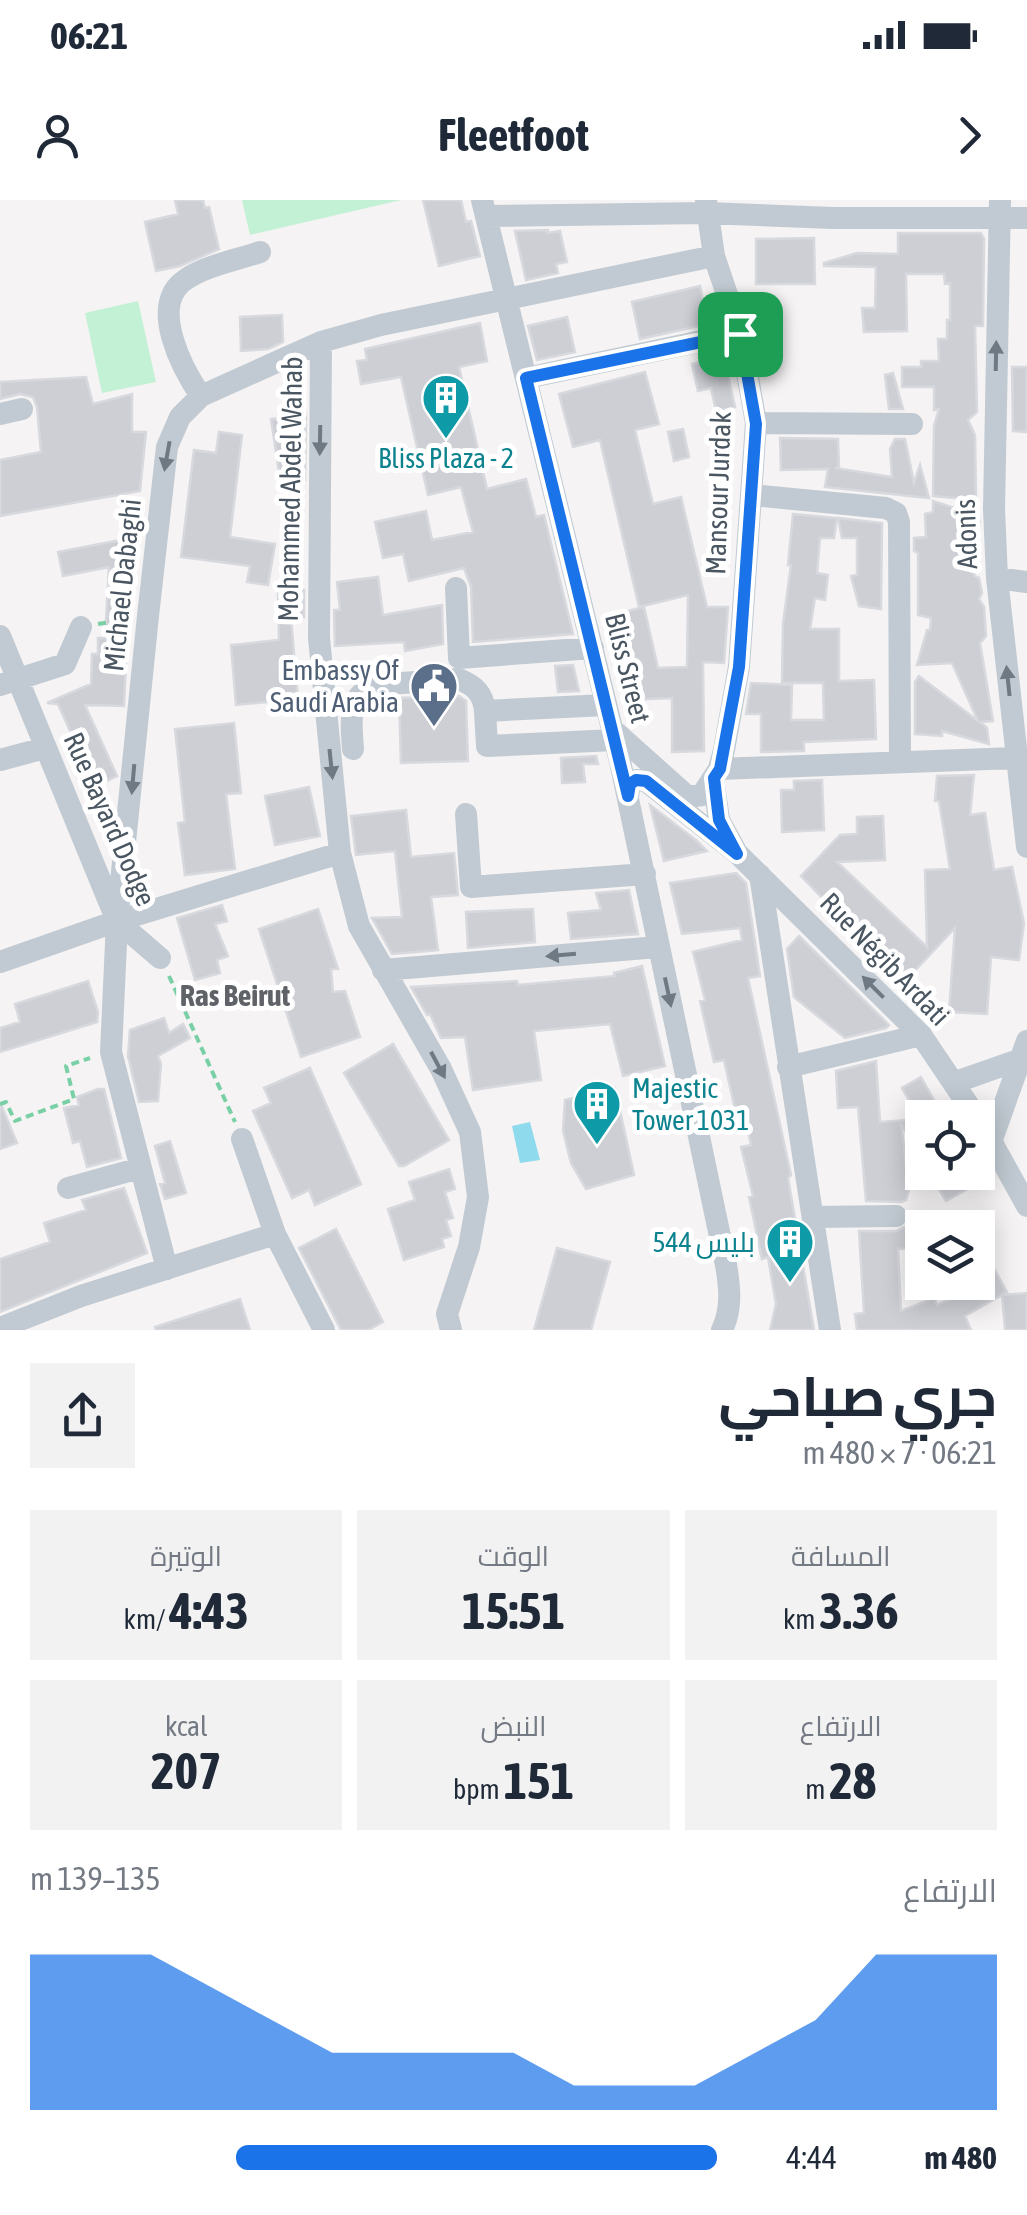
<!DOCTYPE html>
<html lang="ar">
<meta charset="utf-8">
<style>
body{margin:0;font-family:"Asap Condensed",Cairo,sans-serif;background:#f2f2f3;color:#1f2937;direction:rtl;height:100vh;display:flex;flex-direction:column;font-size:38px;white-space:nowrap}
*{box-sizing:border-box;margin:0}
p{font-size:32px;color:#747a83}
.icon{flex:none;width:55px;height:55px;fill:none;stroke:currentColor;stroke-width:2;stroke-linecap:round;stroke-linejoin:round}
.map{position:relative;height:1130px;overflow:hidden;direction:ltr}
.sheet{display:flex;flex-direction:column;background:#fff;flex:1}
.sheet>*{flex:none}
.tools{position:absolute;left:905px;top:900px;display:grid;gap:20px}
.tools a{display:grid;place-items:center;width:90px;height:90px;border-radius:0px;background:#fff;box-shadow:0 5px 25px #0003;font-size:50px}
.pin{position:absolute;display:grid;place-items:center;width:85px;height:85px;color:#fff;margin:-42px;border-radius:20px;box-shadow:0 5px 15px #0006}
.round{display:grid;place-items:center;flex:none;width:105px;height:105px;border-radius:0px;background:#f2f2f3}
.overview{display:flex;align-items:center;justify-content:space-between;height:170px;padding:0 30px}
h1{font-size:55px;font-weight:700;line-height:75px}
.metrics{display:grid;grid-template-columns:repeat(3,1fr);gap:15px;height:170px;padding:10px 30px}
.metrics div{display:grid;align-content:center;border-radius:0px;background:#f2f2f3;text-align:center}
.metrics b{font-size:50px;font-weight:700}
.metrics small{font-size:28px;font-weight:400}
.metrics p{font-size:28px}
.chart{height:280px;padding:20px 30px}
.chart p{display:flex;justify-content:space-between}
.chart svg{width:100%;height:180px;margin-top:10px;fill:#1a73e8;opacity:.7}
ul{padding:0 30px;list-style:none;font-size:32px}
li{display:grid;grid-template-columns:160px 120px 1fr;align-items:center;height:75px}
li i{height:25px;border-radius:12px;background:#1a73e8}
.status{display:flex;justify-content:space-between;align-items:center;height:70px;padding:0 50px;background:#fff;direction:ltr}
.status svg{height:28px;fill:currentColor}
header{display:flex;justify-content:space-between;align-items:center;height:130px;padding:0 30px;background:#fff;font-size:45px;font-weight:700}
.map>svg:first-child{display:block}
.green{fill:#c3f1d5}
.water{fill:#90daee}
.building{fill:#cdcfd5;stroke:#d7d9de;stroke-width:2.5}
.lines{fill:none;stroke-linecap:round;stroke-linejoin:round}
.path{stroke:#7ad0a6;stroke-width:4;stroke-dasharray:8 5;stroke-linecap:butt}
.minor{stroke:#c1cad2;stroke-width:22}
.oneway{fill:#6e7983}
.route-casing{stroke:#fff;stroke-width:20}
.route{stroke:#1a73e8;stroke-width:12}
.labels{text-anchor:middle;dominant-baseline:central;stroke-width:10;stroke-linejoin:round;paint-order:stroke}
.culture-label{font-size:28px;fill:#0d838f;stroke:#fff}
.street-label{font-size:28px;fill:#4a5661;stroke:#fff}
.service-label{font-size:28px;fill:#4e5e75;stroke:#fff;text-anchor:end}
.neighbourhood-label{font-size:30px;font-weight:bold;fill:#5f6368;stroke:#fff}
</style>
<div class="status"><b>06:21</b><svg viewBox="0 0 49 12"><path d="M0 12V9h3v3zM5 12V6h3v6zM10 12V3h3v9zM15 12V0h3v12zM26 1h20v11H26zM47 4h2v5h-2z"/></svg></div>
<header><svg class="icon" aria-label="forward" viewBox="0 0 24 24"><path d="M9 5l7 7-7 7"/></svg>Fleetfoot<svg class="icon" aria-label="person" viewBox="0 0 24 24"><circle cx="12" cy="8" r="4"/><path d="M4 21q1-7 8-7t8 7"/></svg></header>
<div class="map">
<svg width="1027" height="1130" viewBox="0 0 1027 1130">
<rect width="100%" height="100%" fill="#f5f3f3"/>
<!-- green -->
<path class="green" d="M242,0H401L250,35Z
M138,101L156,182L102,193L85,113Z"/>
<!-- water -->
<path class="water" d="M530,922L540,960L520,963L512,926Z"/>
<!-- building -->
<path class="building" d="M175,0H203L205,8L209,7L219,49L180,66L156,71L145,22L178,14Z
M423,0H461L466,22L471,21L480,56L439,66Z
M548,30V33L560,31L567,62L556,64L558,73L526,80L515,31Z
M898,33H981L984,39L983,126H975L977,212L968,220L975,235L976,300L933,296L934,226L939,209L934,210V187H902V167H921V161H939L938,139H947V120H950V83L945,84L944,74H906L907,131L864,132L862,108H875L876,67L824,66V63L857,53L898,54Z
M814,38L815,84H756V39Z
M700,86L708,124L640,139L632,102Z
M282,115L283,142L268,149L241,151L240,117Z
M567,117L575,152L537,160L528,126Z
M480,123L487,161L459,167L487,289L526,279L536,317L544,315L573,434L473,442L471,387L464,368L409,381L403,354L383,358L375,322L426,311L432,340L473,332L461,287L428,295L401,177L361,184L357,161L367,160L365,149Z
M724,157L735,207L716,211L711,188L698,191L692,164Z
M1012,167H1027V232L1013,231Z
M645,172L659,224L635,230L653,304L681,297L707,407H728L724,463L703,462L704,551L672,552V498L626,500L624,458L616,460L607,416L644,407L658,468L687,467L688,395L639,407L600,240L573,247L559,194Z
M893,173L903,209H889L885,175Z
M86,177L93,204L132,194V232H146L140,291L0,316V260L41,252L37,207L33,197L20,194L0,199V182Z
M306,214L305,281L281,285L271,219Z
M683,229L689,257L674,261L668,232Z
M219,232L242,235L230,337L275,344L268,385L247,382L250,366L181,357L194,250L216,253Z
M780,238L838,239L839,268H835L892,277L890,249L895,239H905L914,283L920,265L929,298L825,287L828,269L781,270Z
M933,301L979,316L980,326H976L979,351L974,376L979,378L982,393L979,399L984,407L986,436L980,443L993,521L980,522L987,528L989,544L942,531V536L915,534V482L919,476L978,521L952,463L917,465L927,430H930L931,418L918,415V353L914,351V338L926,337L925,314L933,312Z
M793,314L837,318L834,338H820L817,373L828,375L825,400L815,398L810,429H839V481L874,480L876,539L804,542V551L761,552V514H746L751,483L792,485L791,520H824L823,483H782L783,424L791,365H788Z
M838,318L882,323L881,409L859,406L851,376L857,375V338H842Z
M131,338L122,438H127L124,506L85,505L117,576L95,587L58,504L47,503L91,484L92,454H98V438H105L109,367L63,376L58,352Z
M378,377L383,415L442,405L443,444L405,451L404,442L335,446L334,410H340L337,382Z
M278,390H304V417L291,418L298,499L236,505L231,445L279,440Z
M573,465L579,491L558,492L555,466Z
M459,496L466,501L468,561L401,563L399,498Z
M234,523L241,593L226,594L235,669L185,675L178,623L185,622L175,529Z
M596,556L598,564H583L585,582L562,583L561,558Z
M974,575L970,615L985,613L994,670L1012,667L1024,723L1019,760L991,757L987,814L949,812L955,728L908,778L852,729L801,676L840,635L857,634V617L883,616L885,660L837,662L927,747L925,670L950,669L939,601H935L937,576Z
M822,580L824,630L782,632L781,590H794V581Z
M309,587L320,636L275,645L265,596Z
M650,605L697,641L707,651L664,661Z
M406,610L411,657L454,653L458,695L431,697L438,750L392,754L372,718L402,717L395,651L356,655L351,616Z
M736,673L746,683L760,776L748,778L791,975L788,978L814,1130H770L776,1104L768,1057L762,1059L749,997L753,996L741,947L751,945L745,916L737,918L724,860L714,862L700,801L705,800L693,752L742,740L740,728L682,734L670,683Z
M629,690L638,734L571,739L568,713L601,710L596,693Z
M222,705L227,721L215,724L228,756L217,760L220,773L195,780L177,718Z
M318,709L338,769H331L333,792L345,791L360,837L301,857L259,729Z
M533,709L535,742L468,748L466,712Z
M799,736L889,825L886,828L845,838L794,797L787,749Z
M642,766L665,866L623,876L610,824L534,831L541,880L473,890L465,837L441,838L430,814L427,815L411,787L517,781L518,785L615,776L614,773Z
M88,781L98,812L97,822L0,852V828L20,822L15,804Z
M164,818L169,833L183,824L190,838L158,856L161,864L158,901L139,902L128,856L130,830Z
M393,844L449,940L404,966H399L344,873Z
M876,861L880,922L922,919V961L901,923L909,990L906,1000L901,1002L866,1001L858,907L838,908L836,871Z
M310,868L361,984L315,1005L309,990L292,998L253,911L271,903L264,888Z
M921,877L944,918H919L902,888Z
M615,888L634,975L586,989L571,963L563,931L565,900Z
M98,889H104L121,958L87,967L80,941L73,943L64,908L79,905L77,897Z
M0,902L17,943L0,949Z
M170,941L186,993L165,999L160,984L165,983L155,946Z
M449,969L455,989L445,992L453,1018L446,1020L451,1036L442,1039L444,1047L404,1060L388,1009L415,1000L409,982Z
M929,972H991L992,975L946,1001Z
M124,988L147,1053L0,1112V1059L50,1042L44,1023L86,1010L82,1000Z
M908,1025L916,1048L898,1049L901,1111L934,1098L937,1105L964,1094L958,1082H978V1040L1007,1092L965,1116L971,1130H857L855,1114L864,1113L859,1031H896Z
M336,1029L383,1122L368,1130H341L299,1048Z
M557,1048L610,1062L591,1130H534Z
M1027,1093V1130H1005L1002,1095Z
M240,1099L250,1130H156L155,1127Z"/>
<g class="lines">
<!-- path -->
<path class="path" d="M98,424L128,419
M169,776L235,922
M0,904L6,902L15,921L74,899L66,866L90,858"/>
<!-- minor -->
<path class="minor" d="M482,0L620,561L726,1065C730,1088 732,1109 722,1130
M706,0L714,56L740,133L756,223L739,467L724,550L719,569L713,578L719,620L737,653
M1000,0L994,309L997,378L1027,647
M486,16L706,13L833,18H1027
M321,142L319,438L340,653L359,726L441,869L470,932L478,997L469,1047L447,1114L451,1130
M526,178L740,133
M201,196C183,170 148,105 185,80C204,66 237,60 260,52
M0,214L22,209
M756,223L912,224
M752,295L886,308L896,313L899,322L900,562
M997,378L1027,382
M456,388L459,458L593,448
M0,436L117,721L160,758
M0,485L65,464L81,427
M485,511L487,546L615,540
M612,529L688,597L702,595L713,578
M353,549C351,522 347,499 373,485L459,479C475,486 483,493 485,511L606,505
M0,560L45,548
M719,569L1015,558
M628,596L630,584L636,580L646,581L737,653L921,835L977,918
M466,614L471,687L645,674
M760,675L830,1130
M0,762L117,721L340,653
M383,770L658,747
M788,867L921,835
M956,882L1027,857
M985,930L1027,1006
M242,939L275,1034L324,1130
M991,942L1027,841
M68,988L140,968
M813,1017L896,1016
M167,1069L111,852L117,721L148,416L167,247L180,217L201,196L321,142L381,125L714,56
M0,1128L81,1096L275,1034"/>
</g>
<!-- one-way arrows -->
<defs><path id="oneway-solid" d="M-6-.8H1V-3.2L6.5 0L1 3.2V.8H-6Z" transform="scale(2.5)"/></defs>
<g class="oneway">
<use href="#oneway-solid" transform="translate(996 156) rotate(-89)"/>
<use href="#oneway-solid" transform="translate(320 240) rotate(91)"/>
<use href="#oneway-solid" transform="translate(167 256) rotate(100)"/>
<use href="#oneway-solid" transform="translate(1008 481) rotate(-96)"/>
<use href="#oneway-solid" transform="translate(331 564) rotate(84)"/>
<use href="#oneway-solid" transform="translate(133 579) rotate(95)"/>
<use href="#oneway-solid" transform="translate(561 755) rotate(175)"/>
<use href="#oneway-solid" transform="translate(873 787) rotate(-135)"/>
<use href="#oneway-solid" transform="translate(668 792) rotate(78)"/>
<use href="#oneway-solid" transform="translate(438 865) rotate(62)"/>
</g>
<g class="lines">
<!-- route casing -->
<g class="route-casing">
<path id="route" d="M740,134L756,224L739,467L720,569L714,578L719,620L737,654L646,581L636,580L630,584L628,596L526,178Z"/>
</g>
<!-- route -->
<use href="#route" class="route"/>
</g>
<!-- icons -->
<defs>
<g id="building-pin" transform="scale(2.5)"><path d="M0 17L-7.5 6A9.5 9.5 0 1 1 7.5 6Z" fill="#0f9aa8" stroke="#fff"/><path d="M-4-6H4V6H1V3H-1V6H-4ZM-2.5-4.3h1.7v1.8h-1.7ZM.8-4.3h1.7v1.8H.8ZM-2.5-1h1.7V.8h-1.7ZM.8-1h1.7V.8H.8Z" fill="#fff"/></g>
<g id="civic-pin" transform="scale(2.5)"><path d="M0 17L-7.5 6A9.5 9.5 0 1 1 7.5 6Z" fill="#5c6f8a" stroke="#fff"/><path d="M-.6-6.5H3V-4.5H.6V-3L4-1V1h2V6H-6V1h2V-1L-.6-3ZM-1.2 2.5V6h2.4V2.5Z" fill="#fff"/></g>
</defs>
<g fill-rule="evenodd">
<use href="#building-pin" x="446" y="198"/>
<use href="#civic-pin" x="434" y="486"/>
<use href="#building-pin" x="597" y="904"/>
<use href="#building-pin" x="790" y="1042"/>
</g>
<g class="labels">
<!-- culture labels -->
<g class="culture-label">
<text x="446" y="258">Bliss Plaza - 2</text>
<text x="632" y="888" text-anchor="start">Majestic<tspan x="632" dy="32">Tower 1031</tspan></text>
<text x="755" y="1042" text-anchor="end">بليس 544</text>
</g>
<!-- street labels -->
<g class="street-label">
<text transform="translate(290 289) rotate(-89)">Mohammed Abdel Wahab</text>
<text transform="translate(718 293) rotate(-88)">Mansour Jurdak</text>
<text transform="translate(966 334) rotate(-92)">Adonis</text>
<text transform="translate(122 385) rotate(-84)">Michael Dabaghi</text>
<text transform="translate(628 468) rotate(76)">Bliss Street</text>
<text transform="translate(110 619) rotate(66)">Rue Bayard Dodge</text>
<text transform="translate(885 759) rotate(46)">Rue Négib Ardati</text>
</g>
<!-- service labels -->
<g class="service-label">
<text x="399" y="470">Embassy Of<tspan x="399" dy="32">Saudi Arabia</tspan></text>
</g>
<!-- neighbourhood labels -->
<g class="neighbourhood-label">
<text x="235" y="795">Ras Beirut</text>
</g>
</g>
</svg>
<div class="tools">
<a><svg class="icon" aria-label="locate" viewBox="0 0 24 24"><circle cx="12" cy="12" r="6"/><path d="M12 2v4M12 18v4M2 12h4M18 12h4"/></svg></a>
<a><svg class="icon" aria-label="layers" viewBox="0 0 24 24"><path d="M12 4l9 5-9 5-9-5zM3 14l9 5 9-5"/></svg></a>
</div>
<div class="pin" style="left:740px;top:134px;background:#1e9e55"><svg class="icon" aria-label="arrive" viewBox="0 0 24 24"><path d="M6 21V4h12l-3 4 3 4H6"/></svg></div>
</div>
<section class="sheet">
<div class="overview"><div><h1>جري صباحي</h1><p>06:21 · 7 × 480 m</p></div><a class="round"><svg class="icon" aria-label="share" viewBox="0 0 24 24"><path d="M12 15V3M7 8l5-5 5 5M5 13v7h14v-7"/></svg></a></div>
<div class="metrics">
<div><p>المسافة</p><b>3.36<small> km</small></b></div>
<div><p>الوقت</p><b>15:51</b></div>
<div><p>الوتيرة</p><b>4:43<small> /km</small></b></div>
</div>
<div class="metrics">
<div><p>الارتفاع</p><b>28<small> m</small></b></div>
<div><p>النبض</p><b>151<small> bpm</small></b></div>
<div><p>kcal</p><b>207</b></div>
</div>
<div class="chart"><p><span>الارتفاع</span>135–139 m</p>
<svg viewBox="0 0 160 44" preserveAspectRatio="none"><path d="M0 44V6L10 6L20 6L30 14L40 22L50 30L60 30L70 30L80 30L90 38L100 38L110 38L120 30L130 22L140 6L150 6L160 6V44z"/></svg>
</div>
<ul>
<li><b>480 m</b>4:44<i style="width:70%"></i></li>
</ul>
</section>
